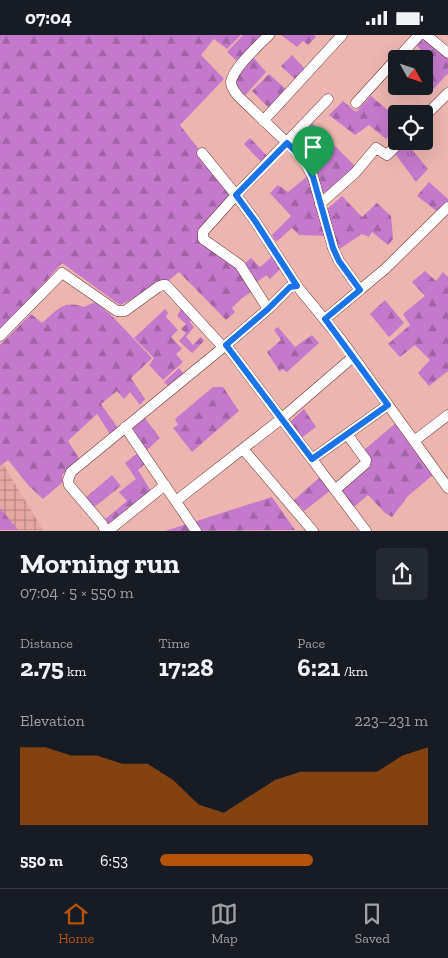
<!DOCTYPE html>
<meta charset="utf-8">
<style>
body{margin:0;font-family:"Zilla Slab",serif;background:#242831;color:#f1f3f6;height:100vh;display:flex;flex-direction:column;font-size:19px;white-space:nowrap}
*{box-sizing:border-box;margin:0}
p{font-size:16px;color:#9ea1a6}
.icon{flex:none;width:28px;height:28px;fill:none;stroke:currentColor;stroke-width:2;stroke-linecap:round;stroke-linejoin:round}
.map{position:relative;height:496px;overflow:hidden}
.side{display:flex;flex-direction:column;background:#171b24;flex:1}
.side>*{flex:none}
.needle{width:32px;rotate:130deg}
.fabs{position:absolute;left:388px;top:15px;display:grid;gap:10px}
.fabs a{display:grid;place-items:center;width:45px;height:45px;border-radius:5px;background:#171b24;box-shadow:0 5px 20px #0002;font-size:25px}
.pin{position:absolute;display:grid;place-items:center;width:42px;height:42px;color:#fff;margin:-51px -21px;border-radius:50% 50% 50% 0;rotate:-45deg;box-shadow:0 0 5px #0007}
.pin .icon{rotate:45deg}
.round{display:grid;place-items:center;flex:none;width:52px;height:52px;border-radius:5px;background:#242831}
.head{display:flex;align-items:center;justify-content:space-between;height:85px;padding:0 20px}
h1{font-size:28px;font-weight:800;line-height:38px}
.metrics{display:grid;grid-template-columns:repeat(3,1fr);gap:8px;height:85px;padding:5px 20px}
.metrics div{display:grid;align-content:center}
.metrics b{font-size:25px;font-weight:800}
.metrics small{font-size:14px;font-weight:400}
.metrics p{font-size:14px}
.chart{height:140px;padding:10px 20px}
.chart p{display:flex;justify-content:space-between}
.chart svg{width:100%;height:90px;margin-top:5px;fill:#b45309;opacity:.7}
ul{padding:0 20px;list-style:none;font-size:16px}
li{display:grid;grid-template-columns:80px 60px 1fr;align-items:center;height:38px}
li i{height:12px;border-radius:6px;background:#b45309}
.status{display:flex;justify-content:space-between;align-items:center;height:35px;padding:0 25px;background:#171b24;direction:ltr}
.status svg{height:14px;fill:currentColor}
.dock{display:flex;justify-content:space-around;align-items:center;height:70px;border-top:1px solid #363941;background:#171b24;font-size:14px;color:#9ea1a6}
.dock a{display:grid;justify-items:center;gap:2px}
.dock .current{color:#b45309}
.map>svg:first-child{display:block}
.industrial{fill:url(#industrial-grid)}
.grass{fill:#c579cc}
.forest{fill:url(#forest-firs)}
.park{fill:url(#park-tufts)}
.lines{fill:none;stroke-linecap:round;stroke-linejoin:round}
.minor-casing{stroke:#653835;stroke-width:11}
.minor{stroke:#fff;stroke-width:10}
.route-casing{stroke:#fff;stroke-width:10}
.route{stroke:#1a73e8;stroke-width:6}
</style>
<div class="status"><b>07:04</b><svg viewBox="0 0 49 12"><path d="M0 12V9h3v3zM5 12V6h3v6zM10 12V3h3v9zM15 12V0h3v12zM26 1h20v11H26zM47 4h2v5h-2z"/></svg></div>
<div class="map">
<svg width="448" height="496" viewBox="0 0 448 496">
<defs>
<pattern id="industrial-grid" width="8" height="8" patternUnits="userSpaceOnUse" patternTransform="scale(1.25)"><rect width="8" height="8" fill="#e6a7a2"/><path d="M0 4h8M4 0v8" fill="none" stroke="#bc8884"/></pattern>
<pattern id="forest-firs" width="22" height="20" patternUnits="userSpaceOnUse" patternTransform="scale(1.25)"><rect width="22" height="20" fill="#c579cc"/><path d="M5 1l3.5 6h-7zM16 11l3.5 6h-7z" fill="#a264a6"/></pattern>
<pattern id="park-tufts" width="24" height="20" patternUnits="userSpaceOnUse" patternTransform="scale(1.25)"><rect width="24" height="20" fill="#c579cc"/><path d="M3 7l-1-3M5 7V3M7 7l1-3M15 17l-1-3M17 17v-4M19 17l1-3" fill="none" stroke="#a264a6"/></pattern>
</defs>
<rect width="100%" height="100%" fill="#ecb5b0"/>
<!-- industrial -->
<path class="industrial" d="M0,424L43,495H0Z"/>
<!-- grass -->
<path class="grass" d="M179,333L185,340L170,353L164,347Z"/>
<!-- forest -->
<path class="forest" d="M0,0H241L227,14L214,4L201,20L224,44L180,90L234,160L199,199L232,226L254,255L241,264L232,273L235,277L226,285L179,237L168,246L120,270L62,228L0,298Z
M243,0H264L239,28L227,17Z
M281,0H314L316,2L308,10L303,6L297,12Z
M424,3L448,24V40L447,39L430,58L422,51H424V36L432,26L416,10Z
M292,20L306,35L296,45L281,31Z
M253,22L266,37L243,63L234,48L239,38Z
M269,39L287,55L270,74L252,56Z
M371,61L396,82V92L386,104L369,90L355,100L329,80L343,66L356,77Z
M311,87L355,131L322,162L292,107Z
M250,103L268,122L262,128L244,109Z
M309,140L326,201L299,200L292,193L276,207L272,200L291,181L270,158L278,150L288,157Z
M429,147L448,164V167L438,177L417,161Z
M342,161L362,182L377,168L391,181L393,204L388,210L372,197L369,202L362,199L338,215L327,174Z
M274,220L283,232L270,244L267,240L255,248L243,230L251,223L260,232Z
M425,236L436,246L443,237L448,242V336L429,351L418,338L430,325L415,310L400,322L388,309L410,290L403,279L425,261L412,247Z
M385,265L404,288L389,302L370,279Z
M95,267L111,280L152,323L131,343L145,364L140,370L130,357L124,364L117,356L101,369L118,393L110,399L97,379L68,406L80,425L62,440L63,447L43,464L29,451L8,425L0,431V310L31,279L42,288C59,274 62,265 84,272Z
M165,274L168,278L166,282L178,295L171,302L182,314L176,319L183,327L163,345L149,330L154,323L134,303Z
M181,274L191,284L190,287L194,292L186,302L193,310L201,302L204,306L192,318L179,306L186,298L181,294L186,289L177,281Z
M278,292L295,312L312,300L319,308L287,337L282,334L280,337L267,317L281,305L274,295Z
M213,352H223L239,376L192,417L173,393L178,390L175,384Z
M304,374L316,392L300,404L289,388Z
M145,383L160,403L146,416L130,393Z
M398,386L434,439L408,461L392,482L385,478L368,460L354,472L338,455L371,427L363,416Z
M140,416L147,427L138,435L151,456L108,491L104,485L127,466L119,457L136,444L125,428Z
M112,440L121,451L93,473L85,463Z
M320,442L331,455L304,476L294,465Z
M272,462L295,495L165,496Z
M0,473L18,495H0Z"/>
<!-- park -->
<path class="park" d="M405,106L428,134L416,147L394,117Z"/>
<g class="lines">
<!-- minor casing -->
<g class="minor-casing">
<path id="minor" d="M269,0C259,10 233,33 231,47C231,53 235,57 238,61L302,122L313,142L333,213L339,226L360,255
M426,0L448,18
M397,24L419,0
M356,68L396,24
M424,82L448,58
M263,86L342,0
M202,118L236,160L255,186L297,251L342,306L448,453
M320,169L355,138L376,113L387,120L401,106
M268,274L240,230L206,206L203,204V197L236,160L328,64
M325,284L385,234L448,172
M0,301L62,238L117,276H125L158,252L163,250H166L223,312
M226,310L366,496
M125,392L196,496
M414,406L448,380
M243,414L313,496
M312,424L388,370
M335,455L365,429L366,425L347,399
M176,466L281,384L353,322
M105,496L103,490L69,450L68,445L71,437L226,310L268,274L290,252L297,251
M108,496L165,450"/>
</g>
<!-- minor -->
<use href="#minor" class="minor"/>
</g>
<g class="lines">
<!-- route casing -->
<g class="route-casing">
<path id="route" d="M287,108C298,118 307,128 313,142L333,213L339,226L360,255L325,284L388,370L312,424L226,310L268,274L290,252L297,251L255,186L236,160Z"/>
</g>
<!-- route -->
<use href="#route" class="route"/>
</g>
</svg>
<div class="fabs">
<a><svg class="needle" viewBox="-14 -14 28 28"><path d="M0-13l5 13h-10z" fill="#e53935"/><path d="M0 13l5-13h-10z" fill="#9ea1a6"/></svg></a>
<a><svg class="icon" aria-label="locate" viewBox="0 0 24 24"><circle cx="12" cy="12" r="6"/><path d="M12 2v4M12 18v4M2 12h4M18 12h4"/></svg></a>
</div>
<div class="pin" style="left:313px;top:142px;background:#1e9e55"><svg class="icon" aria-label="arrive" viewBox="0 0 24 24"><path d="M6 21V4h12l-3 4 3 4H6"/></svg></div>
</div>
<section class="side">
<div class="head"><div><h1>Morning run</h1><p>07:04 · 5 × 550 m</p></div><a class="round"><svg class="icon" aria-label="share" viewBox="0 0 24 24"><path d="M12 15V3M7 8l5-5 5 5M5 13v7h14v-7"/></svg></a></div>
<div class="metrics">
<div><p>Distance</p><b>2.75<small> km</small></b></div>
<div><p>Time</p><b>17:28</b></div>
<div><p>Pace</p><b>6:21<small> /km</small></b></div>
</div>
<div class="chart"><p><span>Elevation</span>223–231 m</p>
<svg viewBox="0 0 160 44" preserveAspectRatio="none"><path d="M0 44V6L10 6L20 10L30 10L40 14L50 14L60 22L70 34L80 38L90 30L100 22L110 18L120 18L130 18L140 18L150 10L160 6V44z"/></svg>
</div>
<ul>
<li><b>550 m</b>6:53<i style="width:57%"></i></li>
</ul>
</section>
<nav class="dock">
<a class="current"><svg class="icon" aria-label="home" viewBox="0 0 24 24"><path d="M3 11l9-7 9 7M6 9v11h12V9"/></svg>Home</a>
<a><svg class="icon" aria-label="map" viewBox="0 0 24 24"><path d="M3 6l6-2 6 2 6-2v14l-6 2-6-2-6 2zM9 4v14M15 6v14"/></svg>Map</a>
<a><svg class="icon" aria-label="saved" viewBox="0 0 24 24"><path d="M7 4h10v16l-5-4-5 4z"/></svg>Saved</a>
</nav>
